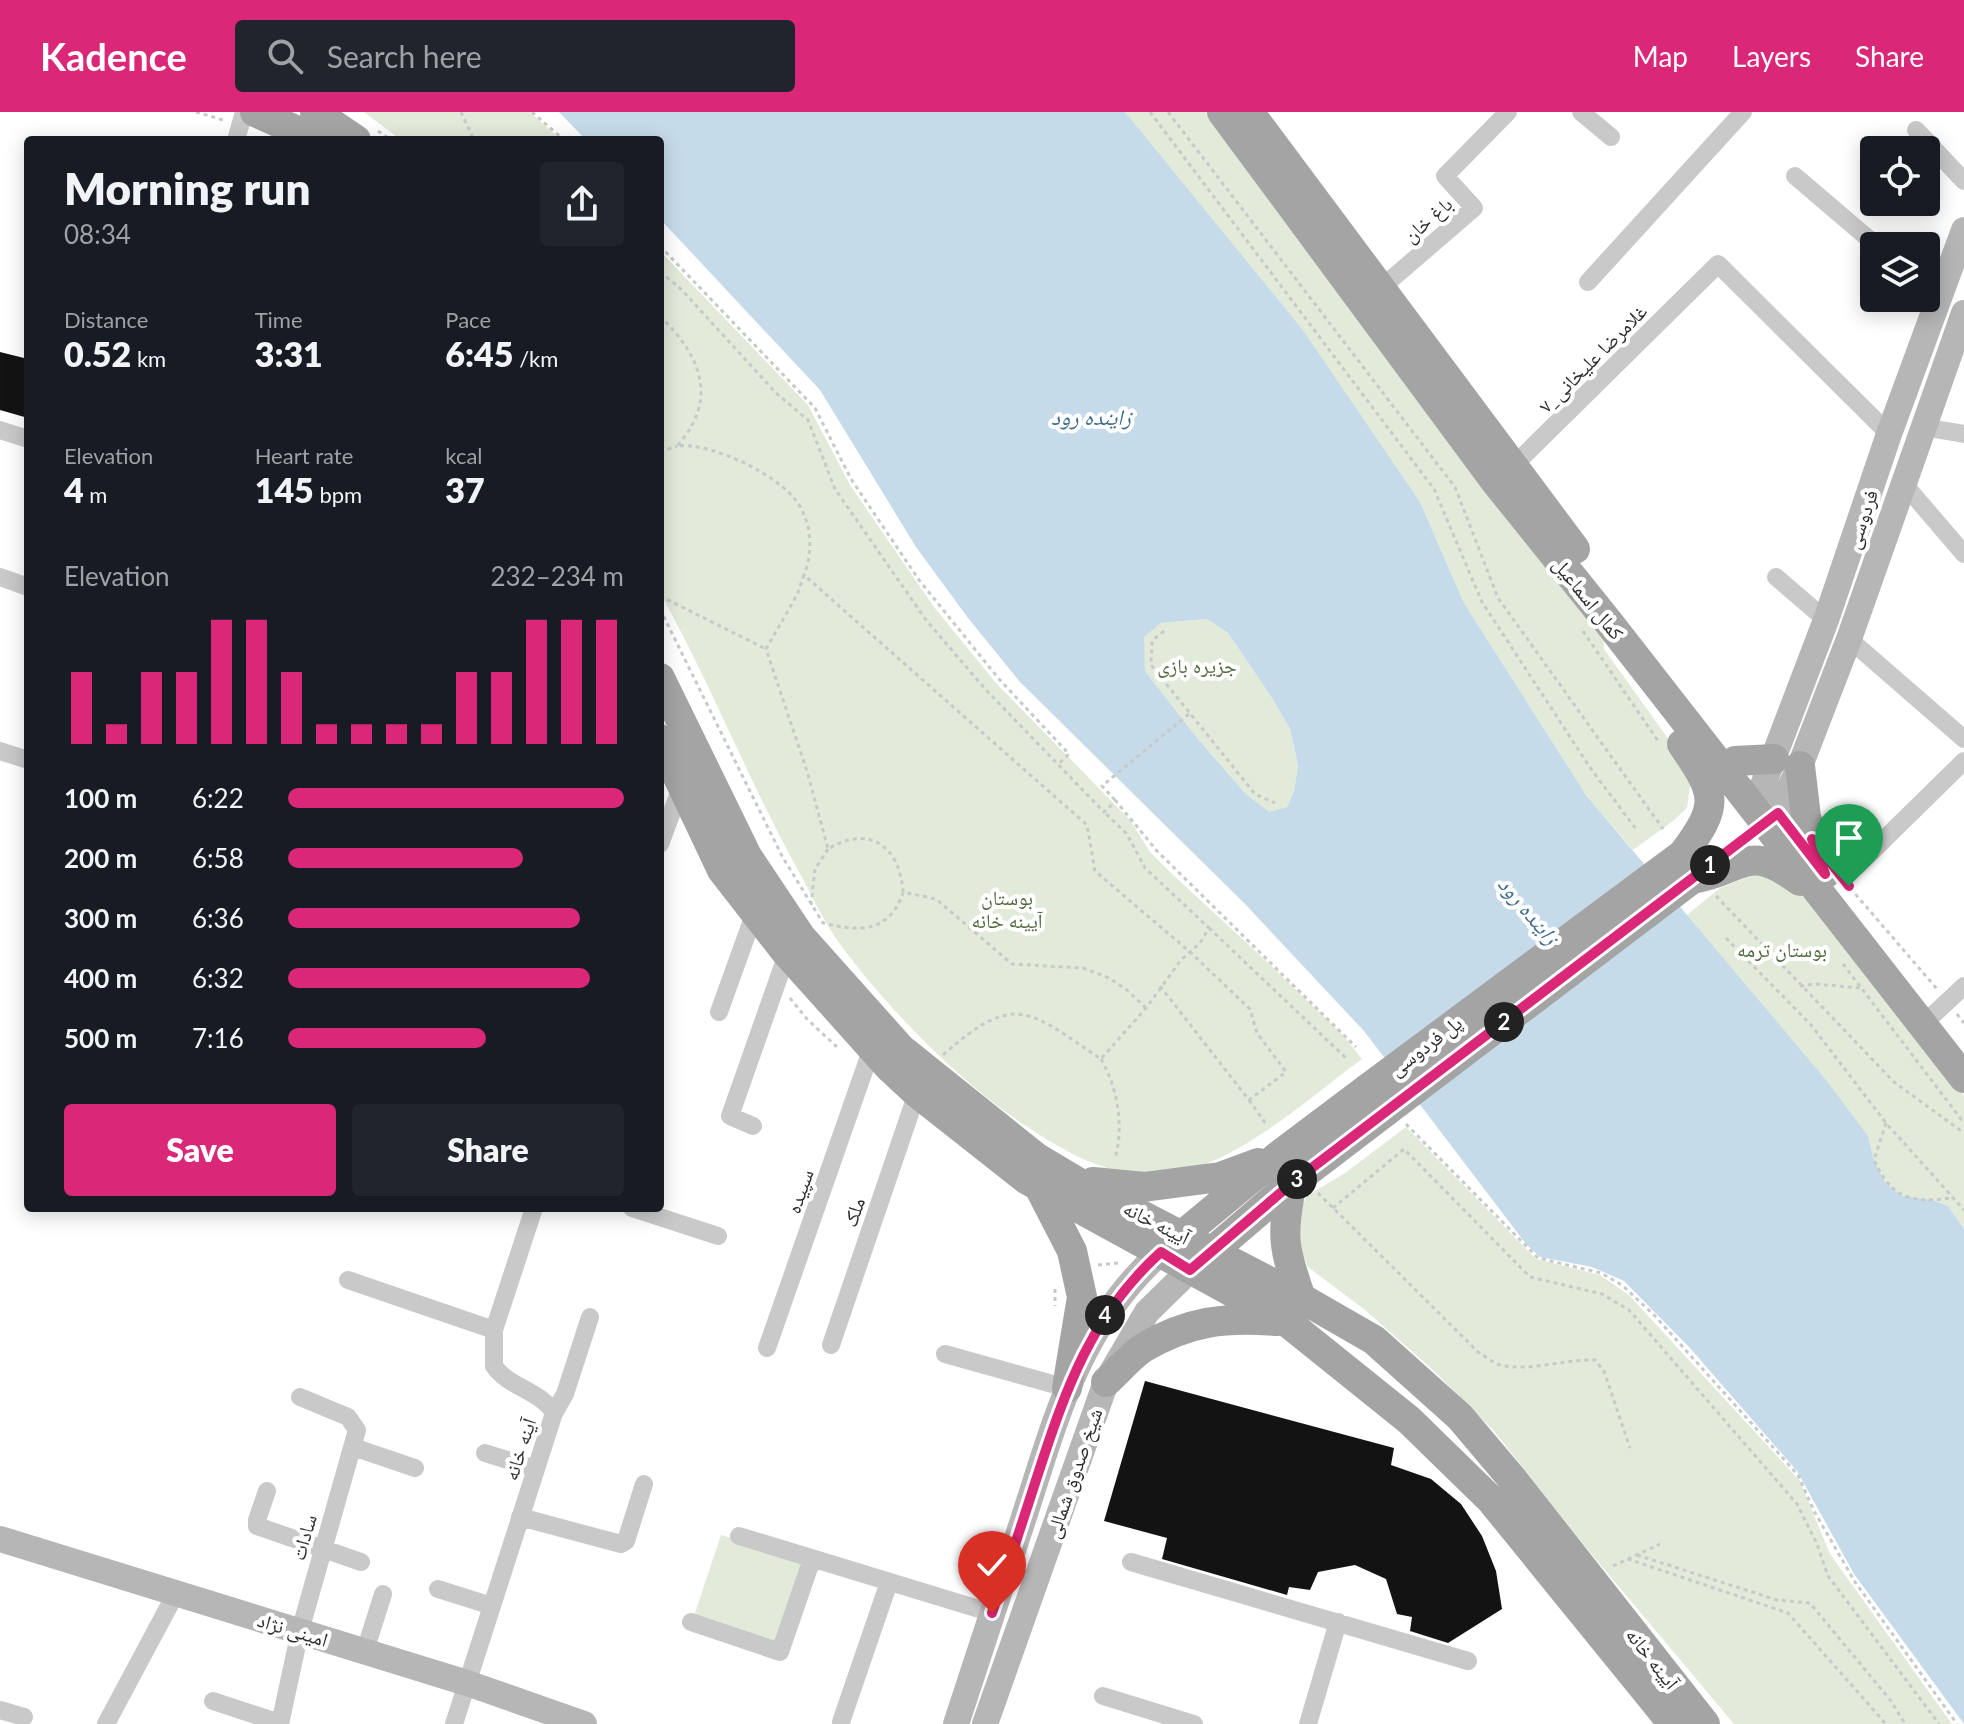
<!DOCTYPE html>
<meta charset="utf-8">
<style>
body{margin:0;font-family:Lato,"Noto Naskh Arabic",sans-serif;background:#20242c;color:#f1f3f6;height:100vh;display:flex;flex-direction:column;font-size:30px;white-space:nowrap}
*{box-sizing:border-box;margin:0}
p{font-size:26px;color:#9ea1a6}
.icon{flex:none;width:44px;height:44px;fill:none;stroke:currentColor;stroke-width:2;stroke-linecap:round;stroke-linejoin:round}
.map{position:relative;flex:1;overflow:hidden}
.sheet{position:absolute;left:24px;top:24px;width:640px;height:1076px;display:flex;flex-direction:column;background:#171b24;border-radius:8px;box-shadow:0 4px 20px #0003}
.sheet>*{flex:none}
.tools{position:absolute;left:1860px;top:24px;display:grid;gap:16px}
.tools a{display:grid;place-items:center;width:80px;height:80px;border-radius:8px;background:#171b24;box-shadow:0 4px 20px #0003;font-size:40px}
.pin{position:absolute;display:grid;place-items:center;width:68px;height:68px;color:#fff;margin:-82px -34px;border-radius:50% 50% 50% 0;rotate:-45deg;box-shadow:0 0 8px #0007}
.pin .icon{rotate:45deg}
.km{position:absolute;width:40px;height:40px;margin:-20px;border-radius:50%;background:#222;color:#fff;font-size:22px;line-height:40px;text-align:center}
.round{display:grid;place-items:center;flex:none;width:84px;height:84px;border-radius:8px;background:#20242c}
.overview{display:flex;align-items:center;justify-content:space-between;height:136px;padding:0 40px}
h1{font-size:44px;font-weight:800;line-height:60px}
.figures{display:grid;grid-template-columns:repeat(3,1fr);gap:12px;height:136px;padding:8px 40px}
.figures div{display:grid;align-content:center}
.figures b{font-size:34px;font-weight:800}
.figures small{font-size:22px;font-weight:400}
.figures p{font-size:22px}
.chart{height:224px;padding:16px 40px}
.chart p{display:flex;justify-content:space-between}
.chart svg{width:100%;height:144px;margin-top:8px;stroke:#db2777;stroke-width:6}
.button{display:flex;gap:16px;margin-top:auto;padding:16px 40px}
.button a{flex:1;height:92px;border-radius:8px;background:#db2777;color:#fff;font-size:32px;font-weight:800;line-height:92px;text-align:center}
.button a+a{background:#20242c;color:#f1f3f6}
ul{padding:0 40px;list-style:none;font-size:26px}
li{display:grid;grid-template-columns:128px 96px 1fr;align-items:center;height:60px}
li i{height:20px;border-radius:10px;background:#db2777}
header{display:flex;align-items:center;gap:48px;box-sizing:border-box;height:112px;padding:0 40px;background:#db2777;color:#fff}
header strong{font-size:38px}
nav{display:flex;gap:44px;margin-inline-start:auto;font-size:28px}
.search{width:560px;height:72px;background:#20242c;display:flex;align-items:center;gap:20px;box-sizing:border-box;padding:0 28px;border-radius:8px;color:#9ea1a6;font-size:30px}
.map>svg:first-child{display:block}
.green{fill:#e2eada}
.water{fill:#c6dbea;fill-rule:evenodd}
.building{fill:#131313}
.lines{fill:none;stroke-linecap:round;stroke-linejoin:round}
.path{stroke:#c9c9c9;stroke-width:3;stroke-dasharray:4 4;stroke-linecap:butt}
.street{stroke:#c9c9c9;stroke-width:18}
.secondary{stroke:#b6b6b6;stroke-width:26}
.primary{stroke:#a4a4a4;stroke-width:30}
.primary-bridge{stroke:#a4a4a4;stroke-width:30}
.route-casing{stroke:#fff;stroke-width:16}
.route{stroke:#db2777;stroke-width:10}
.labels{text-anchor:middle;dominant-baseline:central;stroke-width:8;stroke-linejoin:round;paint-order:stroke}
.street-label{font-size:20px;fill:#2c2c2c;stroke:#fff}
.park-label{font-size:20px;fill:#4f673b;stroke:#fff}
.water-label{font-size:22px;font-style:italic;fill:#3c6c8c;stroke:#fff}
</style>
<header>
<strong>Kadence</strong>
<div class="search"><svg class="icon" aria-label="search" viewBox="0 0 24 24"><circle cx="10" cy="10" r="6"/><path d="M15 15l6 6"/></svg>Search here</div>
<nav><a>Map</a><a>Layers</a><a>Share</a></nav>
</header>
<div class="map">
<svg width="1964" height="1612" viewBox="0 0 1964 1612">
<rect width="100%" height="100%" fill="#fff"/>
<!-- green -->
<path class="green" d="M364,0H530L561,28H401Z
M1125,0H1213L1603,511L1604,537L1692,660L1687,696L1673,709L1633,738L1586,683L1464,491L1420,390Z
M660,139L808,293L850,373L934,495L996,571L1130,708L1150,740L1171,761L1264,847L1343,923L1362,947C1310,985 1246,1044 1184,1059C1124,1073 1074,1046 1026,1014C958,969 888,897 840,832C826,813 815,790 804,769C751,676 713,575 660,481Z
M1207,507L1228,521L1272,586L1290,617L1298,653L1294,679L1287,695L1269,701L1245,681L1198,627L1145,559L1143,525L1161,511Z
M1759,760L1809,788L1964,984V1117L1948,1094L1933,1088L1902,1084L1885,1070L1874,1048L1868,1024L1687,803L1720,776Z
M1406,1015L1536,1147L1600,1163L1629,1183L1800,1369L1830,1442L1952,1612H1734L1583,1432L1494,1319L1433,1258L1365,1198L1308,1155L1297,1127L1296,1106L1307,1084L1345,1061Z
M721,1423L807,1450L779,1532L694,1504Z"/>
<!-- water -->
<path class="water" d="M559,0H1125L1302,217L1420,390L1464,491L1586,683L1826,968L1868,1024L1874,1048L1885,1070L1902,1084L1933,1088L1948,1094L1964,1117V1612L1854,1462L1797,1359L1689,1235L1624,1169L1592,1155L1540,1145L1526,1132L1364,919L1245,792L1020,570L968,506L916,435L820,278L660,107V28H586ZM1207,507L1228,521L1272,586L1290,617L1298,653L1294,679L1287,695L1269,700L1245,681L1198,627L1145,559L1144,525L1161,511Z"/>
<!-- building -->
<path class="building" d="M0,240L28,247V306L0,298Z
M1145,1269L1394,1336L1391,1353L1431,1367L1461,1392L1482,1424L1496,1459L1502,1497L1448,1531L1410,1519L1412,1505L1397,1502L1386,1467L1355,1453L1318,1460L1310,1478L1289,1475L1287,1483L1162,1447L1167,1426L1104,1409Z"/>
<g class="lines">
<!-- path -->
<path class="path" d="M196,0L223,8
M461,0L474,28
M532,0L564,28
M1150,0L1434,377L1482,490L1591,657L1636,717
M1168,0L1455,375L1498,486L1663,717
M378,19L391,28
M660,134L815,296L851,367L919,468L999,567L1069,642L1057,653
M660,160L681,177L776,281L808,308L835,377L926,508L986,578L1104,700L1116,689L1157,739L1356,935
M660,204C701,244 719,287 677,334C711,330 779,363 798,391C812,413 813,439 804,463
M660,340L677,334
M660,484L766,537
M660,497L782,744L823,811C859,820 889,821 903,781
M1164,519L1152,529L1151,553L1255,682L1275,691
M1583,519L1658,629
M1115,688L1102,674L1189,602
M1845,770L1937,877
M1716,784L1894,970L1964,1021
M811,793L815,757L828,737
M1209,816L1346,946
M1726,826L1811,913L1886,1011L1964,1098
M1843,852L1964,1011
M1800,874L1815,872L1860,876
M790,886L807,907L837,935
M1146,896L1127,878L1109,866L1083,856L1012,852L936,787L903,780C900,734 869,712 828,737L807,659L766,537L797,483L804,463L1087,713L1095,759L1190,840L1250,897L1257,921L1286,960L1249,988L1160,874
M1957,902L1964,911
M943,943C1016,878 1029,899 1101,947L1146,896L1181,848L1200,831L1209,816L1145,756L1127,722L1104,700
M1101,947C1118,977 1124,1014 1115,1047
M1249,988L1266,1012
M1886,1011L1874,1048C1892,1087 1910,1091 1952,1086
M1406,1012L1538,1146L1601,1161L1622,1173L1655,1204L1798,1363L1814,1399L1855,1470L1957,1612
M1318,1081L1478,1240C1485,1244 1493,1251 1500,1253C1527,1260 1566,1247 1595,1248L1604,1259L1630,1336
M1333,1096L1404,1037L1530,1165L1602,1182L1629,1198L1797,1392L1817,1432L1828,1464L1939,1612
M1098,1153L1118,1151
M1055,1177V1194
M1637,1443L1777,1488L1810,1491L1891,1589L1905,1612
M1628,1447L1660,1432
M1613,1454L1628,1447L1788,1501L1886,1612"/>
<!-- street -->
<path class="street" d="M1581,0L1611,25
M1916,18L1964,69
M236,28L244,0
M1795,64L1877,134
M1588,170L1743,0
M1373,183L1474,96L1445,64L1508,0
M1923,315L1964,322
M0,318L28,327
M1507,360L1718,152L1889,322
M1904,372L1964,442
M0,465L28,475
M1776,465L1826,508
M1849,527L1964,627
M0,639L28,648
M660,732L682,673
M1857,754L1964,649
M719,900L755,800
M1934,902L1964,874
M753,1014L730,1004L787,842
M632,1096L718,1124
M348,1168L494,1218
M831,1233L917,981
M767,1236L872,936
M945,1242L1067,1276
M554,1301L565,1282L590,1205
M353,1335L415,1356
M485,1341L536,1357
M267,1379L257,1408V1414L361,1450
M520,1405L621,1432L626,1429L644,1372
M739,1424L992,1501
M1131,1450L1468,1549
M438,1477L492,1494
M691,1510L780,1540L812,1447
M365,1539L383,1482
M1103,1584L1194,1612
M213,1589L280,1611
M0,1598L24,1605
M841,1610L889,1470
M106,1612L176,1481
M280,1612L300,1519L357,1318L348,1305L300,1285
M454,1612L554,1301C540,1278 509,1276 494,1254V1218L534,1096
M1308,1612L1338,1510"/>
<!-- secondary -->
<path class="secondary" d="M1760,681L1826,508L1889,322L1964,118
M1778,701L1800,654L1849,527L1964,201
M0,1427L467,1571L584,1612
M956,1612C978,1544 1001,1476 1023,1408C1056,1307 1078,1214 1161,1140
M985,1612L1106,1270L1147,1200L1190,1158"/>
<!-- primary -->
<path class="primary" d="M255,0L318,28
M315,0L356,28
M1222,0L1495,369L1609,511L1964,966
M1249,0L1575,437
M660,566L747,744L801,825L901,937L1037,1046L1074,1068L1301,1186L1374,1228L1460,1305L1514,1369L1705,1612
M660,627L722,758L785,839L889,955L917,981L1026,1067L1287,1210L1409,1308L1491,1388L1673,1612
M1682,632C1717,683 1720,692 1683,742
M1735,649L1774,647
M1800,654L1806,705L1825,762
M1692,767C1745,758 1746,729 1800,769
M1093,1070L1144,1075L1220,1065L1258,1051
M1292,1071C1281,1124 1283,1135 1301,1186
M1039,1075L1072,1139L1082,1185L1067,1276
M1168,1135L1278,1044L1367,977
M1200,1150L1292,1071L1385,1000
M1106,1270C1118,1259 1130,1245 1143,1236C1188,1209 1225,1205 1276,1209"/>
<!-- primary-bridge -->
<path class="primary-bridge" d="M1367,977L1683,742
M1385,1000L1692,767"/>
</g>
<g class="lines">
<!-- route casing -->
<g class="route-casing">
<path id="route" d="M992,1501C1008,1455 1023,1408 1038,1362C1066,1276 1092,1202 1161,1140L1190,1158L1292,1071L1778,701L1825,762L1812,727L1849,774"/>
</g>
<!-- route -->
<use href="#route" class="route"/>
</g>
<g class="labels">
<!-- street labels -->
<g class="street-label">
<text transform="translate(1427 107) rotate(-41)">باغ خان</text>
<text transform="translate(1592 246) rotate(-45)">۷_غلامرضا علیخانی</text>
<text transform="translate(1861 407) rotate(-71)">فردوسی</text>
<text transform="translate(1589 486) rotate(51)">کمال اسماعیل</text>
<text transform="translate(1425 933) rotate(-37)">پل فردوسی</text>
<text transform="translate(799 1079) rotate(-71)">سپیده</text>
<text transform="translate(853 1100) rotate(-71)">ملک</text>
<text transform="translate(1157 1110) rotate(27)">آیینه خانه</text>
<text transform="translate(519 1337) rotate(-72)">آینه خانه</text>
<text transform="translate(1073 1361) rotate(-71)">شیخ صدوق شمالی</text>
<text transform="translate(303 1425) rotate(-74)">سادات</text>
<text transform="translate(293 1517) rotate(17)">امینی نژاد</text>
<text transform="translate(1653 1546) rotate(52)">آیینه خانه</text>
</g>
<!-- park labels -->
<g class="park-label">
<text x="1197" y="553">جزیره بازی</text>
<text x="1007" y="785">بوستان<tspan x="1007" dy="23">آیینه خانه</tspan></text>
<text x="1782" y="837">بوستان ترمه</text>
</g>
<!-- water labels -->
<g class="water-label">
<text x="1091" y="304">زاینده رود</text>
<text transform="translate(1529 798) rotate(50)">زاینده رود</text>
</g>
</g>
</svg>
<div class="tools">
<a><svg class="icon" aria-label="locate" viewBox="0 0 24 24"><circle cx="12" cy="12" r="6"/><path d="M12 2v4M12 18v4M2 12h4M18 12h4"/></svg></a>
<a><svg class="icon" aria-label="layers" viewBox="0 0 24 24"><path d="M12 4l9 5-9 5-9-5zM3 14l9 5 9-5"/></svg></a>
</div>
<div class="pin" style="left:1849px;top:774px;background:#1e9e55"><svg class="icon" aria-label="arrive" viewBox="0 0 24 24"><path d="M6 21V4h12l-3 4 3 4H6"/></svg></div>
<div class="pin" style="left:992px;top:1501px;background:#d93025"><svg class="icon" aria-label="check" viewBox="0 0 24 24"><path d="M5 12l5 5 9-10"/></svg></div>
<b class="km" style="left:1710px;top:753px">1</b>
<b class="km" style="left:1504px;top:910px">2</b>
<b class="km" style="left:1297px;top:1067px">3</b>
<b class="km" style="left:1105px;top:1203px">4</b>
<section class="sheet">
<div class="overview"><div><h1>Morning run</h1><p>08:34</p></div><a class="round"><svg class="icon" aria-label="share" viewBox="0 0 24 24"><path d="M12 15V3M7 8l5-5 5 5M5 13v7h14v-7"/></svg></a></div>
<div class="figures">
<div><p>Distance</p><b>0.52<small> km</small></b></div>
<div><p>Time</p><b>3:31</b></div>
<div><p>Pace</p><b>6:45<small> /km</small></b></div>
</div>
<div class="figures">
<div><p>Elevation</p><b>4<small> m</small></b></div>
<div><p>Heart rate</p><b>145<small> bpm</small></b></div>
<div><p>kcal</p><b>37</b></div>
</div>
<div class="chart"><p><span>Elevation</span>232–234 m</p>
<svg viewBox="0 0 160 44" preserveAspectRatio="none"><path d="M5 44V22M15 44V38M25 44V22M35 44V22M45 44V6M55 44V6M65 44V22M75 44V38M85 44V38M95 44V38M105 44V38M115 44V22M125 44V22M135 44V6M145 44V6M155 44V6"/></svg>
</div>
<ul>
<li><b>100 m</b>6:22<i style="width:100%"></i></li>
<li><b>200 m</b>6:58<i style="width:70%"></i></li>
<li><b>300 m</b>6:36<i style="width:87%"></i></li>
<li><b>400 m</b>6:32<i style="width:90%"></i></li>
<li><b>500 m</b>7:16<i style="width:59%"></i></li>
</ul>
<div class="button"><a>Save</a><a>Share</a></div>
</section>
</div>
